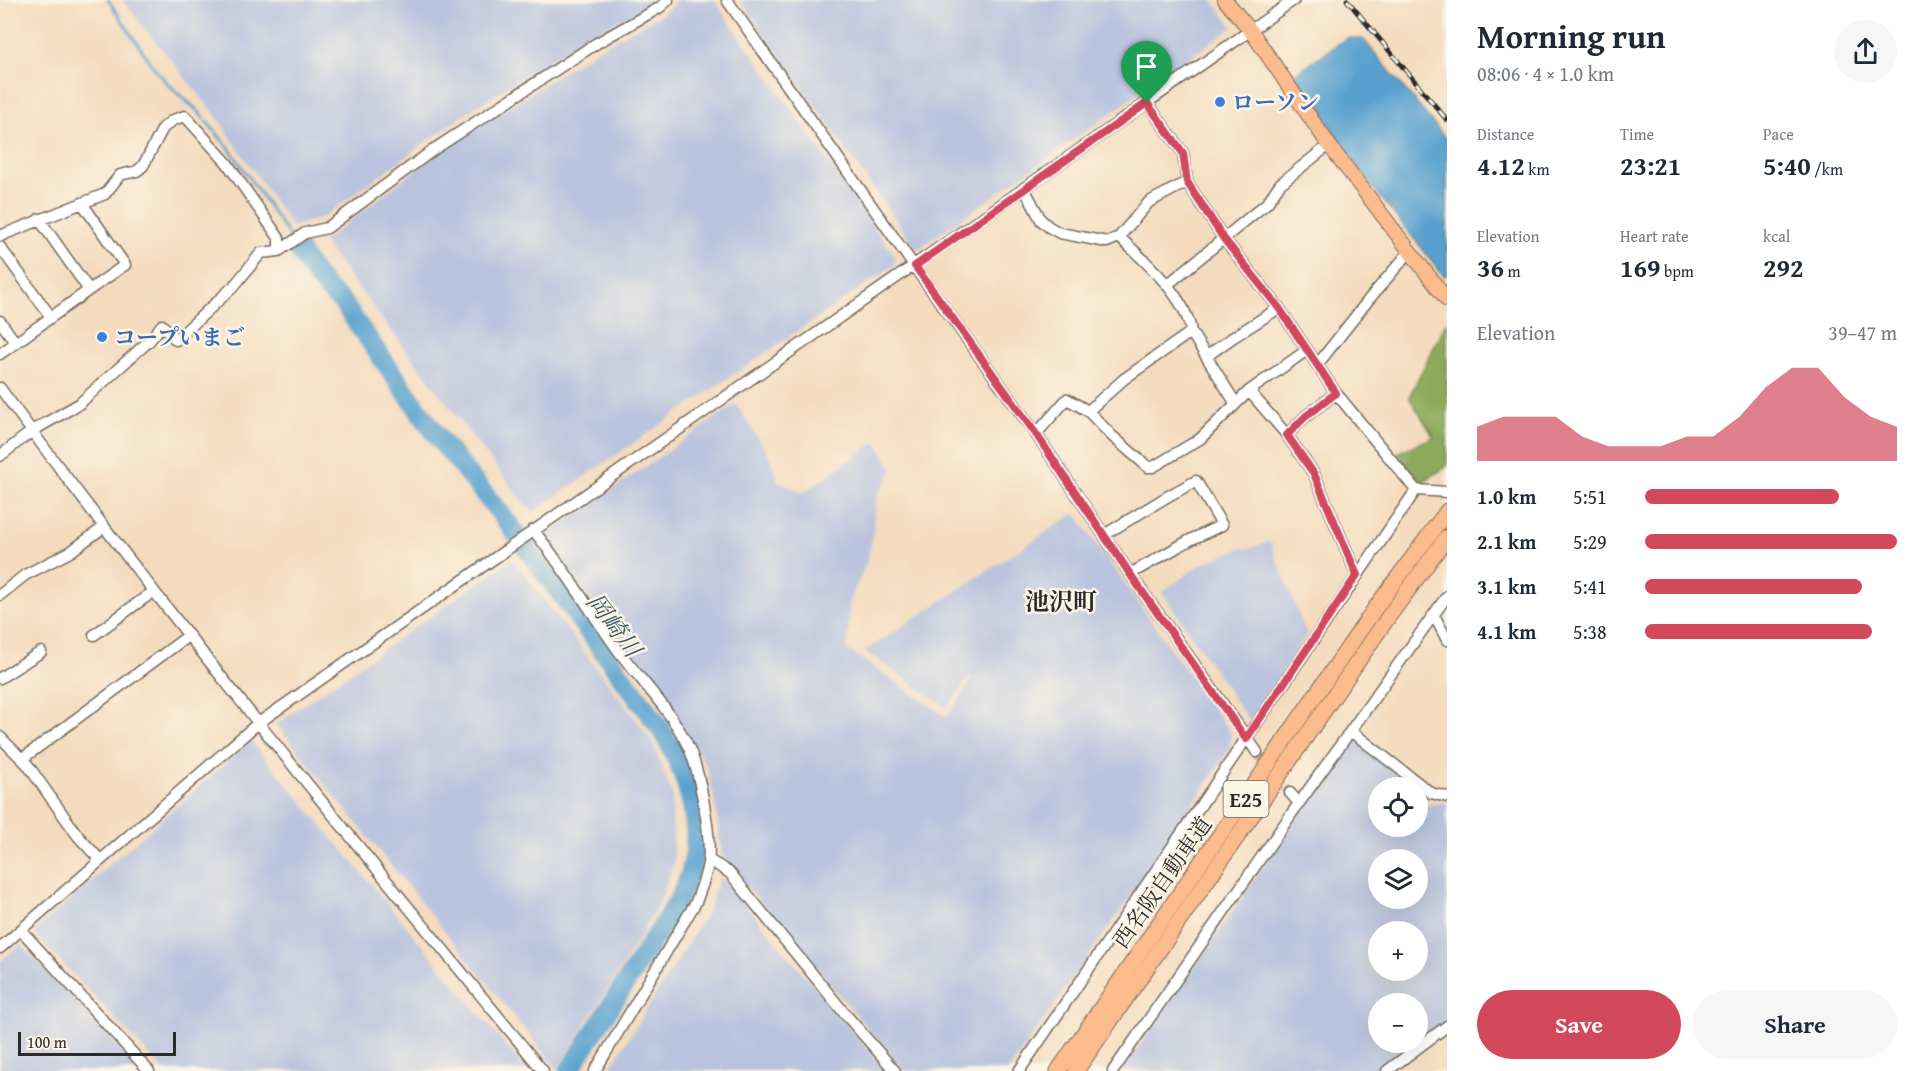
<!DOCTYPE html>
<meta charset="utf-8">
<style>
body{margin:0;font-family:"Gentium Book Plus","Noto Serif JP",serif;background:#f6f6f7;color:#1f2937;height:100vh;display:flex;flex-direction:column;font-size:22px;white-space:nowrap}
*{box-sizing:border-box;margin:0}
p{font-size:20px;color:#747a83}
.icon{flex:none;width:33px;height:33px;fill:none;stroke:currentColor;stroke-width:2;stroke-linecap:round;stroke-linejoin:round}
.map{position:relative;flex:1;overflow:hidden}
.details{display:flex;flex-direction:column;background:#fff;width:480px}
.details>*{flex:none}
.controls{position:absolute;left:1368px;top:777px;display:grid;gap:12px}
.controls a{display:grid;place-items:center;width:60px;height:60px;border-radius:50%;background:#fff;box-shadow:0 6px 24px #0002;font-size:30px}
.scale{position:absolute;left:18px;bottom:15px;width:158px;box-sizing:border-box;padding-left:6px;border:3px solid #2b2b2b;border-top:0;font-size:16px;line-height:21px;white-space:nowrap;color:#2b2b2b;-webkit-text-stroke:4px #fcf5e5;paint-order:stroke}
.pin{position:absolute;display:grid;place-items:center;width:51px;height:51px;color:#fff;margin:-62px -26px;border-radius:50% 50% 50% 0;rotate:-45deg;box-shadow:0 0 6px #0007}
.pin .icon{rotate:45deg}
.round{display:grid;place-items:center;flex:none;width:63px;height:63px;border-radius:32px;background:#f6f6f7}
.summary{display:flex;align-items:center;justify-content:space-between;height:102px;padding:0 30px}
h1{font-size:33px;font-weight:700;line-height:45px}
.metrics{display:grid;grid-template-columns:repeat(3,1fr);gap:9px;height:102px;padding:6px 30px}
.metrics div{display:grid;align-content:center}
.metrics b{font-size:26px;font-weight:700}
.metrics small{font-size:16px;font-weight:400}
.metrics p{font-size:16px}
.chart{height:168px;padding:12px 30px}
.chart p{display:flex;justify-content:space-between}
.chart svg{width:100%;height:108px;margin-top:6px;fill:#d1495b;opacity:.7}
.button{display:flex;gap:12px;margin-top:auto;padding:12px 30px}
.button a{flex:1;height:69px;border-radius:36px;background:#d1495b;color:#fff;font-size:24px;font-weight:700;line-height:69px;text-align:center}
.button a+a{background:#f6f6f7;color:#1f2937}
ul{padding:0 30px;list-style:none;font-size:20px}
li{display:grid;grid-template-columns:96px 72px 1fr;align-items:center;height:45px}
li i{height:15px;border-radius:8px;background:#d1495b}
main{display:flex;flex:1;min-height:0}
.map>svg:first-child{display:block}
.industrial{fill:#bac4de;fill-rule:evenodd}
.forest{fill:#8daa5c;stroke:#5c6a44;stroke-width:1.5}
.water{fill:#58a1cf;stroke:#42667d;stroke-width:1.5}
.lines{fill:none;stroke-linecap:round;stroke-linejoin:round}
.stream{stroke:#58a1cf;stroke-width:3}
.river{stroke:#58a1cf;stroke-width:20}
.minor-tunnel{stroke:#ccb8a0;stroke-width:10;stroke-dasharray:10 5;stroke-linecap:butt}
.minor-casing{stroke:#71695e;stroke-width:13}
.major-casing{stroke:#71695e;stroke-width:16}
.highway-casing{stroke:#71695e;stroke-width:17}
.minor{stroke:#fff;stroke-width:10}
.major{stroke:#fbbb8d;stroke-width:14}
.highway{stroke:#fbbb8d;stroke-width:15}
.rail-casing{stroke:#2b2b2b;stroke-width:5}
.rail{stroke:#fcf5e5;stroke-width:3;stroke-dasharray:9;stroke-linecap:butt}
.route-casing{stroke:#fff;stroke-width:12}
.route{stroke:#d1495b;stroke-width:8}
.shop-dot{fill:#3f7fe0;stroke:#fcf5e5;stroke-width:2}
.labels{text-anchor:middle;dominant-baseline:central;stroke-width:5;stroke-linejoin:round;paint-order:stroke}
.shield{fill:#fcf5e5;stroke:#6a6863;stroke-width:1.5}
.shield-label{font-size:21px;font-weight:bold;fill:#2b2b2b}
.shop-label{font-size:22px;font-weight:bold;fill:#366cbe;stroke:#fcf5e5;text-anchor:start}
.street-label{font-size:22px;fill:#2b2b2b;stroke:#fcf5e5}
.neighbourhood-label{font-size:24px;font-weight:bold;fill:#2b2b2b;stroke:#fcf5e5}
.water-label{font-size:24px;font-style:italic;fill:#3d5a6d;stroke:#fcf5e5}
</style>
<main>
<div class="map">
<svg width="1447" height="1071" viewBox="0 0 1447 1071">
<rect width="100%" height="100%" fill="#fcf5e5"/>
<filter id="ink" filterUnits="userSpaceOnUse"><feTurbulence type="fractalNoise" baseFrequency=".0167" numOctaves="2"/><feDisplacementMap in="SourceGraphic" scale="12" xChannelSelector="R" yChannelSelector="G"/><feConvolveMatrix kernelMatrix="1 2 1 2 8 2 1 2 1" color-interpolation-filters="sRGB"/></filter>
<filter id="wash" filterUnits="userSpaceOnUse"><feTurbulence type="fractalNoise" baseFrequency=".008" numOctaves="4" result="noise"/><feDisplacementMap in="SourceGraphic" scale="24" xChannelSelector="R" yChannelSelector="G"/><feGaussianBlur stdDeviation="1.35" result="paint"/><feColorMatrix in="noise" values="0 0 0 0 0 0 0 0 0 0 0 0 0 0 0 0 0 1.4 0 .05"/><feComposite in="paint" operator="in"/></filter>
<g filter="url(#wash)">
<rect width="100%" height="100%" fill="#f4dbbd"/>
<!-- industrial -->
<path class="industrial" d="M122,0H656L640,10L587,36L460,117L323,217L292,227L214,113Z
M677,0H714L895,256L894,265L533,512L522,501L323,242L429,159L600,48L664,13Z
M740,0H1212L1233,27L917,250Z
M736,404L771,459L778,481L803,493L876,442L893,469L876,499L872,539L867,562L850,599L847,649L947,717L973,678L970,677L947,708L865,651L1075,513L1231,734V747L1161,853L1008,1071H904L722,857L715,802L708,771L698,751L682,725L544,537Z
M1270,542L1307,635L1252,717H1246L1162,592L1201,564L1241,548L1247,549Z
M513,559L651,739L672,793L674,863L661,898L639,939L557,1069L276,724Z
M251,741L427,951L527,1071H164L33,932Z
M1359,742L1402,775L1412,787L1378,788V826H1418V795L1426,805L1447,802V1023L1383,1071H1122L1347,745ZM1378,860H1418V898H1378ZM1378,932H1418V970H1378ZM1378,1004H1418V1042H1378Z
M720,875L886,1071H608L708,911Z
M21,944L141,1071H0V962Z"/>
<!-- forest -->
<path class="forest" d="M1447,321V466L1421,483L1397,453L1434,437L1409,397Z"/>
<!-- water -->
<path class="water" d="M1347,38L1363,39L1447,140V275L1444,276L1362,174L1295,74Z"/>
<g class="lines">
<!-- stream -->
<path class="stream" d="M108,0L157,72L174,90L196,109L229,148L296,246"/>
<!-- river -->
<path class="river" d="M296,246C309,268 322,286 342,302L440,440L501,514L658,725C683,762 704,822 692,867C689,881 682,893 675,906L569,1071"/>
</g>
</g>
<g filter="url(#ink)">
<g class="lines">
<!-- minor-tunnel -->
<path class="minor-tunnel" d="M1257,752L1290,793"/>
<!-- minor casing -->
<g class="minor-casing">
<path id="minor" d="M727,0L914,266L1036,434L1130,574L1257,752
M1147,103L1183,153L1187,182L1224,239L1279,308L1336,393L1416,490L1447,492
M1024,188L1041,220L1049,227L1060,233L1107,242L1119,237C1144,260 1187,297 1191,332L1236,404
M82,203L125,265L89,290
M0,236L105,194L120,175L137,171L143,166L163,128L173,120L185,116L227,163L279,238V251
M1119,237L1149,202L1187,182
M0,247L51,317
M1167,285L1267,203L1280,184L1329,145
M0,321L15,342
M0,354L89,290L39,219
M1207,356L1232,338L1279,308
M1317,365L1370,298L1406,256L1411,252
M0,388C172,623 358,846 543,1071
M1249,391L1287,435L1314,474L1357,575
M1088,411L1124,379L1191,332
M1036,434L1067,399L1088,411L1112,436L1148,467H1153L1200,439L1249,391L1307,350
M1287,435L1305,417L1336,393
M0,456L32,431L79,404L149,341L162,325L176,340L234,286L261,253L279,251L305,233L327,228L436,148L597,43L659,8L668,0
M533,530C564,567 589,610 618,650C640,680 669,708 686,742C699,765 712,836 708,863C706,876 701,889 696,902L595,1071
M1104,535L1170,495L1196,481L1222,525L1190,540L1130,574
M0,595L25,575L70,552L104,527
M1434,615L1447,640
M94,635L154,591
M0,678L41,652
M1352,732L1431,793L1447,797
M0,737L27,764L78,836L100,860
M22,759L188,636
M1290,793L1299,803
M709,860L730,873L846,1015L895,1071
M21,930L149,1071
M0,948L257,724L1294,0
M1019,1071L1416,490
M1113,1071L1299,803L1447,596
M1387,1071L1447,1026"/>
</g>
<!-- major casing -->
<g class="major-casing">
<path id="major" d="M1225,0L1251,31L1329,145L1447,300"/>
</g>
<!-- highway casing -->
<g class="highway-casing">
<path id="highway" d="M1058,1071L1376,607L1447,511
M1076,1071L1389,616L1447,537"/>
</g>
<!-- minor -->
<use href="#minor" class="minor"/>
<!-- major -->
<use href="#major" class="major"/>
<!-- highway -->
<use href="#highway" class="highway"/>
<!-- rail casing -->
<g class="rail-casing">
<path id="rail" d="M1347,0L1447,120"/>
</g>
<!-- rail -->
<use href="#rail" class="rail"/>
</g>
</g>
<g class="lines" filter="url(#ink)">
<!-- route casing -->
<g class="route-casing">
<path id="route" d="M1147,103L1183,153L1187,182L1224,239L1279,308L1336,393L1305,417L1287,435L1314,474L1357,575L1246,739L1130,574L1036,434L915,266Z"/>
</g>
<!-- route -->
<use href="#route" class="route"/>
</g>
<!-- markers -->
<g class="shop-dot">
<circle cx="1220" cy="102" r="6"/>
<circle cx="102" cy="337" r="6"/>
</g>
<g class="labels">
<!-- shield labels -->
<rect class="shield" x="1223.5" y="781" width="45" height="36" rx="4.5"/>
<g class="shield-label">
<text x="1246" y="799">E25</text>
</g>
<!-- shop labels -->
<g class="shop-label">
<text x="1232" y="102">ローソン</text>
<text x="114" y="337">コープいまご</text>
</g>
<!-- street labels -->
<g class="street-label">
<text transform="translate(1162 882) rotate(-55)">西名阪自動車道</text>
</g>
<!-- neighbourhood labels -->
<g class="neighbourhood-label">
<text x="1061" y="601">池沢町</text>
</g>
<!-- water labels -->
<g class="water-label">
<text transform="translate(614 625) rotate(53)">岡崎川</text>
</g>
</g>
</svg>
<div class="controls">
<a><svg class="icon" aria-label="locate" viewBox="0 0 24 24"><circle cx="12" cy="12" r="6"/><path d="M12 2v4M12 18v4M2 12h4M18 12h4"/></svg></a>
<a><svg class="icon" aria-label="layers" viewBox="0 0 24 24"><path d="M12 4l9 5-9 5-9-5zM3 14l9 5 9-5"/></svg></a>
<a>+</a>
<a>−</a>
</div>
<div class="scale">100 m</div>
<div class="pin" style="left:1147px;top:103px;background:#1e9e55"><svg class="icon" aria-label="arrive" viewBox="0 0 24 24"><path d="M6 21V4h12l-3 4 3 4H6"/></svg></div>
</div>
<section class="details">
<div class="summary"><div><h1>Morning run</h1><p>08:06 · 4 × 1.0 km</p></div><a class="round"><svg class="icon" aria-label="share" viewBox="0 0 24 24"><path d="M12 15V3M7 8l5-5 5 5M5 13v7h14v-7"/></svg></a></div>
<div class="metrics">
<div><p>Distance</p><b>4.12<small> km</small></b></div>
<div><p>Time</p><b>23:21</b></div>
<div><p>Pace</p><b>5:40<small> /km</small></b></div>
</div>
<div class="metrics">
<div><p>Elevation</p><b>36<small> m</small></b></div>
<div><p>Heart rate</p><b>169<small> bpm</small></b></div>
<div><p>kcal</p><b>292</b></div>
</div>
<div class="chart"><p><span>Elevation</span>39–47 m</p>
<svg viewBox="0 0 160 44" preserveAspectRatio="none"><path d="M0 44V30L10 26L20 26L30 26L40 34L50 38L60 38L70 38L80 34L90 34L100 26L110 14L120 6L130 6L140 18L150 26L160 30V44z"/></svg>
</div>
<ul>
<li><b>1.0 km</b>5:51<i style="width:77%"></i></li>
<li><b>2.1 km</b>5:29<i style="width:100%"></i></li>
<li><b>3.1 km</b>5:41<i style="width:86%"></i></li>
<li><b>4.1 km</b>5:38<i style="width:90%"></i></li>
</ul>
<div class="button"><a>Save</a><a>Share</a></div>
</section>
</main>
